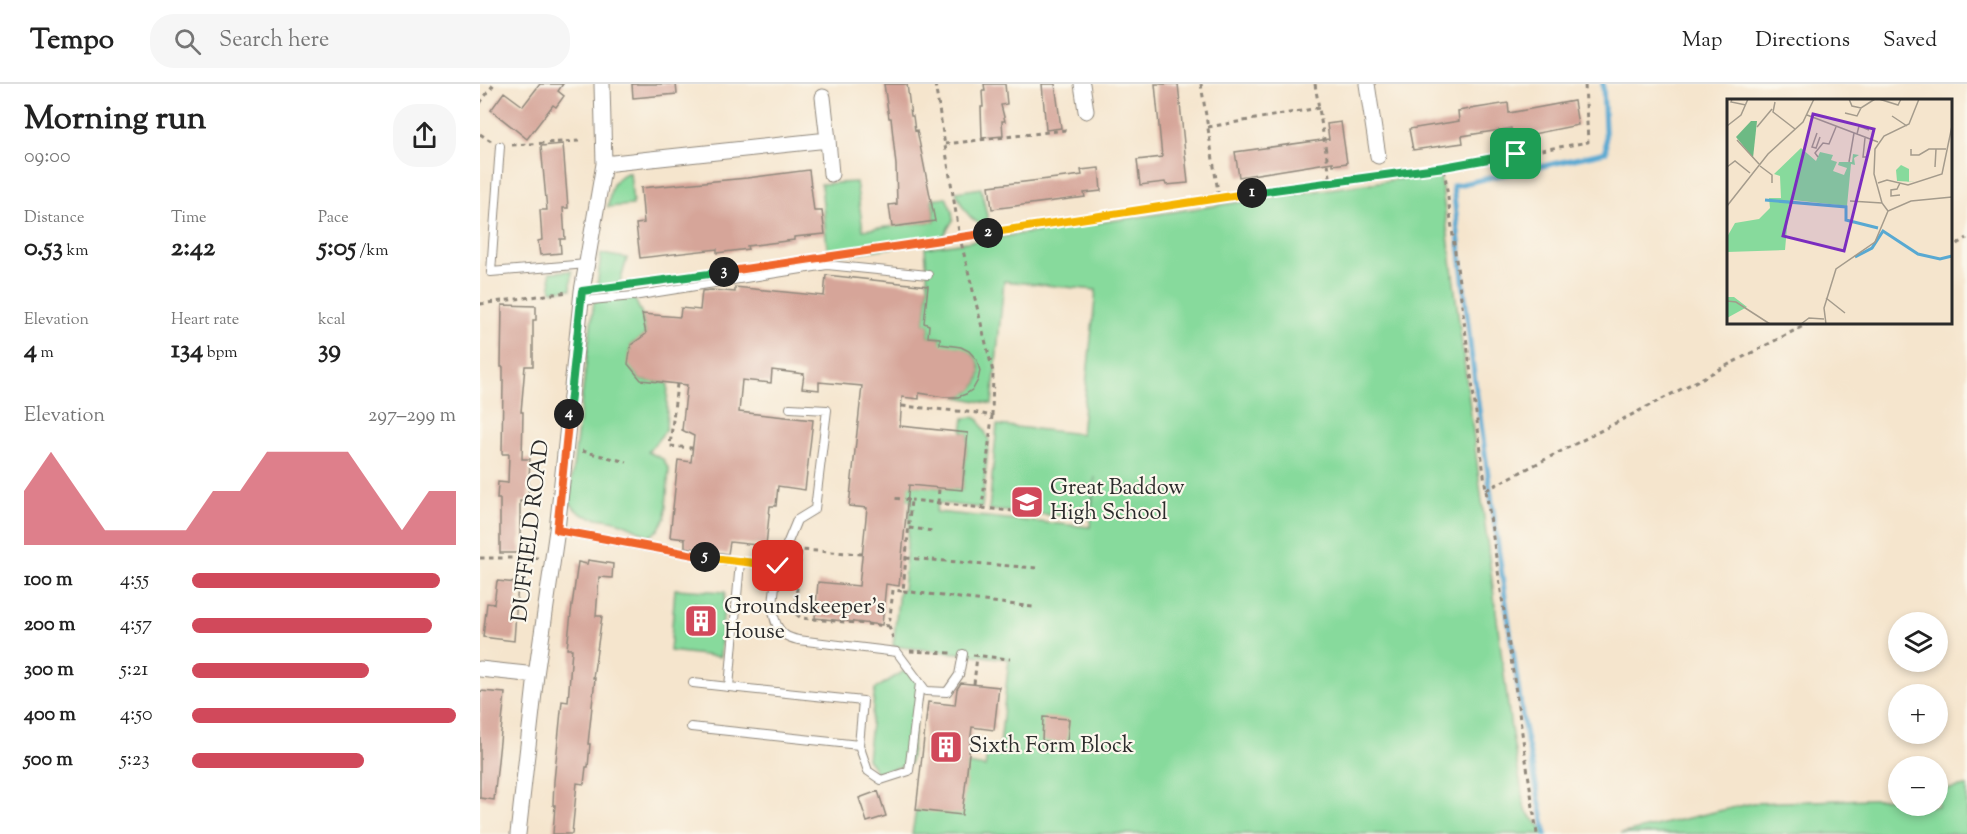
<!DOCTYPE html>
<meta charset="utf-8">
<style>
body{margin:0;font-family:"Sorts Mill Goudy",serif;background:#f6f6f6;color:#222;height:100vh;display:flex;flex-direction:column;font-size:22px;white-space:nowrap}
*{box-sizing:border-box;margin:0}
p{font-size:20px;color:#767676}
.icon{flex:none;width:33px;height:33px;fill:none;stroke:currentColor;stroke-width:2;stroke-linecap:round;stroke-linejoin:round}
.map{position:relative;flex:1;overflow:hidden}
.panel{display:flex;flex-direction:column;background:#fff;width:480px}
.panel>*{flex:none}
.controls{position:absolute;left:1408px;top:528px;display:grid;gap:12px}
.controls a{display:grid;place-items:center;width:60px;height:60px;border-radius:50%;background:#fff;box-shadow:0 3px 9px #0003;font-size:30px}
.pin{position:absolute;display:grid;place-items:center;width:51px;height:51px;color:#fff;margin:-26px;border-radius:12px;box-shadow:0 3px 9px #0006}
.km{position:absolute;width:30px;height:30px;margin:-15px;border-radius:50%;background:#222;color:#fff;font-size:16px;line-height:30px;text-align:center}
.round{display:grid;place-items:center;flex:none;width:63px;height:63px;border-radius:24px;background:#f6f6f6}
.head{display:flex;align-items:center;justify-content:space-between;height:102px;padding:0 24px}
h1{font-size:33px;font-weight:700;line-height:45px}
.figures{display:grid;grid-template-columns:repeat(3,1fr);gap:9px;height:102px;padding:6px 24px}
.figures div{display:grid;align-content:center}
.figures b{font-size:26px;font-weight:700}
.figures small{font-size:16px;font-weight:400}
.figures p{font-size:16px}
.chart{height:168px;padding:12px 24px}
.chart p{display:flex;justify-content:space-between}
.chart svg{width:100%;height:108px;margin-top:6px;fill:#d1495b;opacity:.7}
ul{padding:0 24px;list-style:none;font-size:20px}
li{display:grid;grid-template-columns:96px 72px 1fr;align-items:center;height:45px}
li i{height:15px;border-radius:8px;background:#d1495b}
header{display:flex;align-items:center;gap:36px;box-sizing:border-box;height:84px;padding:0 30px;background:#fff;border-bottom:2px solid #e0e0e0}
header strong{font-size:28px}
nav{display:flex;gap:33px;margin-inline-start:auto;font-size:21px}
.search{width:420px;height:54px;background:#f6f6f6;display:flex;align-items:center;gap:15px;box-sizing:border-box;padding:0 21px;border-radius:24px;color:#767676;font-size:22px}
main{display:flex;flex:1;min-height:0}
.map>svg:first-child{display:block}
.green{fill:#87da9c;stroke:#598264;stroke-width:1.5}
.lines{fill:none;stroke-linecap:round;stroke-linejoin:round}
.stream{stroke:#58a9d2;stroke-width:5}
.building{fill:#d6a599}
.service-casing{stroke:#90887c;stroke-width:10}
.minor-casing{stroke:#90887c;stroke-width:17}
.path{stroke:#90887c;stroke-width:3;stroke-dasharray:4.5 4.5;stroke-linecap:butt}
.service{stroke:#fff;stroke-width:8}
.minor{stroke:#fff;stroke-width:15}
.split-1-casing{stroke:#fff;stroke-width:12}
.split-2-casing{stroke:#fff;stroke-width:12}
.split-3-casing{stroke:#fff;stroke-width:12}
.split-4-casing{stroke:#fff;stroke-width:12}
.split-5-casing{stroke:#fff;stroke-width:12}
.split-6-casing{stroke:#fff;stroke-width:12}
.split-1{stroke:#22a559;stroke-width:8}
.split-2{stroke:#f5b400;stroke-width:8}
.split-3{stroke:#f0652b;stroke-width:8}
.split-4{stroke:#22a559;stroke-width:8}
.split-5{stroke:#f0652b;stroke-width:8}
.split-6{stroke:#f5b400;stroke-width:8}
.labels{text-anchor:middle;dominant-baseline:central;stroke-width:4.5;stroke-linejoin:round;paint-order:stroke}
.poi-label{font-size:22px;fill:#2b2b2b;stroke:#fbf7ec;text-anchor:start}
.street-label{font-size:22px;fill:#2b2b2b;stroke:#fbf7ec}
.inset-river{fill:none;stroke:#58a9d2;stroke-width:3}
.inset-road{fill:none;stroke:#a49b8c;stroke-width:1.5}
.view{fill:#7b2cbf;fill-opacity:0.15;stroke:#7b2cbf;stroke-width:3}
.inset-edge{fill:none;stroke:#2b2b2b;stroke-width:3}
</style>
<header>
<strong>Tempo</strong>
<div class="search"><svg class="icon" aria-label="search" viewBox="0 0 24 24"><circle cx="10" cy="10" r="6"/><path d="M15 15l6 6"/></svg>Search here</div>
<nav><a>Map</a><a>Directions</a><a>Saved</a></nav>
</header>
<main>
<section class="panel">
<div class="head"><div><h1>Morning run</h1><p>09:00</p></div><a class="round"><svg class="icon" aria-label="share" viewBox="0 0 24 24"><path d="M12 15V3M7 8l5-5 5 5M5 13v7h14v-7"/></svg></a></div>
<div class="figures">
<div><p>Distance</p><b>0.53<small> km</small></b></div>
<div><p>Time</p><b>2:42</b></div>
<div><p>Pace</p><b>5:05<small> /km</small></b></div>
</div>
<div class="figures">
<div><p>Elevation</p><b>4<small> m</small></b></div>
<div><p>Heart rate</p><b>134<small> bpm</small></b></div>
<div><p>kcal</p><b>39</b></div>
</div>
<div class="chart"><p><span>Elevation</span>297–299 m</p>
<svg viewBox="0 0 160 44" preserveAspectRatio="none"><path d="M0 44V22L10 6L20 22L30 38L40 38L50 38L60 38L70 22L80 22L90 6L100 6L110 6L120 6L130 22L140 38L150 22L160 22V44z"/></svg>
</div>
<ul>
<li><b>100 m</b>4:55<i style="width:94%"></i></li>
<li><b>200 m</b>4:57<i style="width:91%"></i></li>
<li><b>300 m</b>5:21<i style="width:67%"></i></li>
<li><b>400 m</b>4:50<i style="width:100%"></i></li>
<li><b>500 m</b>5:23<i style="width:65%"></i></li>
</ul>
</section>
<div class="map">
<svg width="1487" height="750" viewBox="0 0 1487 750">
<rect width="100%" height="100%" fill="#fbf7ec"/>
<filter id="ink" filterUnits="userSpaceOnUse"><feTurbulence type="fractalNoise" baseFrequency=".0167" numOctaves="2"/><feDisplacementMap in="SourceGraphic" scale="12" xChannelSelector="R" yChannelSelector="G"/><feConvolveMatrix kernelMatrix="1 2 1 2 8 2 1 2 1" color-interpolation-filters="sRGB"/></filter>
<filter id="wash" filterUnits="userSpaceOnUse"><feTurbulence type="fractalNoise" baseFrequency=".008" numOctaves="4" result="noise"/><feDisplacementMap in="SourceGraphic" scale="24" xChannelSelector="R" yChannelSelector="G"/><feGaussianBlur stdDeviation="1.35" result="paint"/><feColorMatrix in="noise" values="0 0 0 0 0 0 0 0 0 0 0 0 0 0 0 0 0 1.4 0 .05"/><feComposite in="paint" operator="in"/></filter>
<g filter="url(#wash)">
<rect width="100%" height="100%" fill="#f5e5cd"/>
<!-- green -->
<path class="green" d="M150,88L153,121L128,123C131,106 130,94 150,88Z
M960,89L1031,645L1045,726L1067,750H432L436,726L488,680L505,683L507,670L519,671L529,575L413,562L419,507L423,506L431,416L412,414L413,399L482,406L488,350L482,348L484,334L494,333L499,336L509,356L502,424L458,419L456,428L610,443L615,393L610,434L509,426L517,341L601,350L616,206L524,197L512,320L478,313C516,301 501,254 459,264L460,254L448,253L449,241L444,239L448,202L445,164Z
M376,98L383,146L455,137L452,115L466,113L472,127L473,136L461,156L348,173L341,100Z
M501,104L509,141C492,143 481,121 476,108Z
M121,170L147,174L140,199L117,203Z
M92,187L91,205L71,207L70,188Z
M153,212L162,230L166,250L151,261L149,280L161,296L188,299L186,346L168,368L183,375L189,386L185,434L178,446L170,452C159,447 147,440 135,437C114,432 101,437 89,417L114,217Z
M195,505L245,508L240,573L190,567Z
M429,584L440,599L430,680L397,689L387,675L395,605Z
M1487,702V750H1140L1273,719L1419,714V722H1458V707Z"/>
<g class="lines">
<!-- stream -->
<path class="stream" d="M1066,750L1043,637L1025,512L991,268L973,102L1126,68L1123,0"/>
</g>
<g id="blocks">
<!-- building -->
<path class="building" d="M60,0H83L78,7L84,12L76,23L73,21L47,55L11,26L24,8L43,22Z
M152,0H196L197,10L153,14Z
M404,0H427L431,32H433L435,47L437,46L455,137L412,143L409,121L417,120L416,81L411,34H409Z
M504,0H525L527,20L521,21L525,37H522L523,52L502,54L501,23H503L502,7H505Z
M562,0H575L581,44L566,46Z
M675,0H698L708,99L686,101L685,98L660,101L657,76L682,73Z
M1094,17L1098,41L1033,54L1031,44L1014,47L982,52L983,59L933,66L929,45L979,37L978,27L1028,19L1029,29Z
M861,38L867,79L853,81V78L759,93L755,68L849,55L847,40Z
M83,60L88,124H83L85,155H80L81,169L60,171L58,157L62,156L60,126H67L61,62Z
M619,84L621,107L604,109L605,113L512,125L509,102L602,91L601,86Z
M329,86L334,127H342L345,150L314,153V156L267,162L268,165L237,169V165L160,174L156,140L164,139L161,104L267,94Z
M346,191L448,202L444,239L449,241L448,253L460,254V260L481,263L489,267L497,276L500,287L498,296L493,305L486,310L478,313H464L439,309V315L422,313L420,342L488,349L482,406L429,401L419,502L406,500L402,541L335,534L338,498L379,502L387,424L369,422L382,302L339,298V306L322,304L324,290L292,286L291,299L262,296L259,328L333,336L325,406L298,402L296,422H290L286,462L250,458L248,470L205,463V455L190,453L198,376L211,378L214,352L202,346L207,301L161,296L148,280L151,261L166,250L162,230L200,233L201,224L220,226L222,207L232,206L255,208V203L344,212Z
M22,221L56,222V236H53V282H45L41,328H43L42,375H50L48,417H40V469H20V415H17L18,398L28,399L29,370H22L23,297V283H21Z
M108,476L133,480L132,494L119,493L116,532H122L113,594H115L108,660H110L108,683H106L104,700L97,699L92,750H73L75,721H73L74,697L82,617L88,618L92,565H87L91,529L98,478L107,480Z
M17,497L38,499L34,557L3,553L7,519L14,520Z
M213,523L232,526L229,549L210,548Z
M481,599L519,603L514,646L492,643L482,731L436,726L448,618L475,621L477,605Z
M0,607L25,609L14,716L0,714Z
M563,633L589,635L587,659L562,657Z
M398,707L406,732L387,738L379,714Z"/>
</g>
</g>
<g filter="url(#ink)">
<use href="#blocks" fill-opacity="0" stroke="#90887c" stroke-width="1.5"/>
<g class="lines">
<!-- service casing -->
<g class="service-casing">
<path id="service" d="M20,62L11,188L107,180
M101,217L153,212L347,181L448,191
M77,446C150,459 223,475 298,482C296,503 285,536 305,551C308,553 314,555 318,556L417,568L446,607L467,608L479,591L483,570
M298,482L317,436L335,425L347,326L310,324
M213,599L249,603L260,478
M211,643L379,661L383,617L249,603
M379,661L388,687L401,696L429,687L440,599"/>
</g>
<!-- minor casing -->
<g class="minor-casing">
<path id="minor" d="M602,0L606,27
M887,0L898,72
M348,56L351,90
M124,80L348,56L343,13
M0,585L56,591
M38,750L56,591L77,446L102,207L124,80L122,0"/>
</g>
<!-- path -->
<path class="path" d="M455,0L480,154L513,288L512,332
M721,0L739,114
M835,0L851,98
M0,19L14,0
M728,43L839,24
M0,50L11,57
M465,60L586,46
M32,61L99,57
M964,83L1108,58L1105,0
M1470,165L1487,154
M370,170L750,112L964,83L1006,406L1057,750
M0,220L88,208
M197,300L190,362L212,364
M422,322L498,329L512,332L502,424L431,416
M102,367L147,378
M1006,406L1331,238
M458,419L459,404
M502,424L544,428
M429,444L454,447
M382,470L321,466L315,524L316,530L321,534L409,542L413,506L423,507L431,416L412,414
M0,474H58
M426,474L557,484
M423,507L553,523
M409,542L413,554
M430,567L472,569
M493,571L530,575
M494,600L497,572"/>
<!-- service -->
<use href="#service" class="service"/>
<!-- minor -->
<use href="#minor" class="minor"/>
</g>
</g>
<g class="lines" filter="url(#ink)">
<!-- split-1 casing -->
<g class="split-1-casing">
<path id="split-1" d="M772,109L964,83L1036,70"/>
</g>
<!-- split-2 casing -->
<g class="split-2-casing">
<path id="split-2" d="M508,149L772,109"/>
</g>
<!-- split-3 casing -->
<g class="split-3-casing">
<path id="split-3" d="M244,188L508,149"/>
</g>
<!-- split-4 casing -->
<g class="split-4-casing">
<path id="split-4" d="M89,330L102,207L244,188"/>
</g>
<!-- split-5 casing -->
<g class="split-5-casing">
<path id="split-5" d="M89,330L77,446L225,473"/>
</g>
<!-- split-6 casing -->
<g class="split-6-casing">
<path id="split-6" d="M225,473L298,482"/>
</g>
<!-- split-1 -->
<use href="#split-1" class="split-1"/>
<!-- split-2 -->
<use href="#split-2" class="split-2"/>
<!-- split-3 -->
<use href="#split-3" class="split-3"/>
<!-- split-4 -->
<use href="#split-4" class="split-4"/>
<!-- split-5 -->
<use href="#split-5" class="split-5"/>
<!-- split-6 -->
<use href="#split-6" class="split-6"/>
</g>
<!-- icons -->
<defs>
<g id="school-square" transform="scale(1.725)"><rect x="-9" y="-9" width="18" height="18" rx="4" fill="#d1495b" stroke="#fbf7ec"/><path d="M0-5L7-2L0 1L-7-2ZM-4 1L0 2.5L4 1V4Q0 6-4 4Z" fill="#fff"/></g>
<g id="building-square" transform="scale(1.725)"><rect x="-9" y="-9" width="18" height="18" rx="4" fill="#d1495b" stroke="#fbf7ec"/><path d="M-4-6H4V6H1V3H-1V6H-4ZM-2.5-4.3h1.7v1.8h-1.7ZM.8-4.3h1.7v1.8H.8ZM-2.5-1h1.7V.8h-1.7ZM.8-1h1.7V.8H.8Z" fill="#fff"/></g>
</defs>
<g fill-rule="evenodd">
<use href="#school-square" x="547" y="418"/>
<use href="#building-square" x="221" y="537"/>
<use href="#building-square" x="466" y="663"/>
</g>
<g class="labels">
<!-- poi labels -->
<g class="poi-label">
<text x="570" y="405">Great Baddow<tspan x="570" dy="25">High School</tspan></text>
<text x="244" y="524">Groundskeeper's<tspan x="244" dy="25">House</tspan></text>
<text x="489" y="663">Sixth Form Block</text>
</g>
<!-- street labels -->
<g class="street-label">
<text transform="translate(52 447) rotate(-83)">DUFFIELD ROAD</text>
</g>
</g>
<!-- overview -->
<g transform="translate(1247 15)">
<rect width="225" height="225" fill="#f5e5cd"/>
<path d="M74,49L89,62L93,53L106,56L104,61L110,63L106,72L117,76L120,69L111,66L112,63H125L126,55L132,56L127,59L128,66L124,65L120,107L66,101L62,105L58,151L0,153V138L8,124L32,120L43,109L42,99H54L53,77L47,75ZM174,66L182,70V83H188L170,82L169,71ZM0,198H7L20,208L0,219Z" fill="#87da9c"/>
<path d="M24,22H30L26,59L9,38Z" fill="#6dba84"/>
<path class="inset-river" d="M38,101L119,108V121L151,129M128,158L145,149L156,132L191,155L213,160L225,157"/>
<path class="inset-road" d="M5,0L4,3L19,6M122,0L125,7L134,9L148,0M152,0L171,6L174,0M48,3L46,13L68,30M118,14L130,17L134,9M80,16L151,43M165,17L180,27M0,27L14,16L21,0M30,28L45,10M90,34L85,48L89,49L93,38M130,35L132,27L142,31M138,39L136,58H139M10,41L32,65M184,50V56H192L202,50H219M91,58L88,54L96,44L102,45L109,28M122,63L127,34M33,67L45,76V84M0,68L8,62L23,74M208,68L209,50M151,84L160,81L181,86L215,75L225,27M173,96L164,97V91L170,90L173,84M123,102L155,104M0,107L41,55L76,23L87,0M161,112L155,104L147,75L148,50L157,37L182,25L192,0M99,199L118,214M0,202L9,203L43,225M74,225L82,219L97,220M99,225L97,209L109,170L148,143L161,112L184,102L225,98"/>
<path class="view" d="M86,15L147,30L117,152L56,137Z"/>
<rect width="225" height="225" class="inset-edge"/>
</g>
</svg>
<div class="controls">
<a><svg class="icon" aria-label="layers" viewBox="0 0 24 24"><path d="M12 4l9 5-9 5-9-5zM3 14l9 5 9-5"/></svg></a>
<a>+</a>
<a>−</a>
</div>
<div class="pin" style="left:1036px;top:70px;background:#1e9e55"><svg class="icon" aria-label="arrive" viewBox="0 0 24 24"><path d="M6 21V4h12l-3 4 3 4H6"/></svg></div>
<div class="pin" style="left:298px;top:482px;background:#d93025"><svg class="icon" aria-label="check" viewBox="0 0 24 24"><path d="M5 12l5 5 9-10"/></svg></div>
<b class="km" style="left:772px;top:109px">1</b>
<b class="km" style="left:508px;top:149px">2</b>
<b class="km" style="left:244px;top:188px">3</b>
<b class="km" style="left:89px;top:330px">4</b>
<b class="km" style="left:225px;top:473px">5</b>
</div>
</main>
